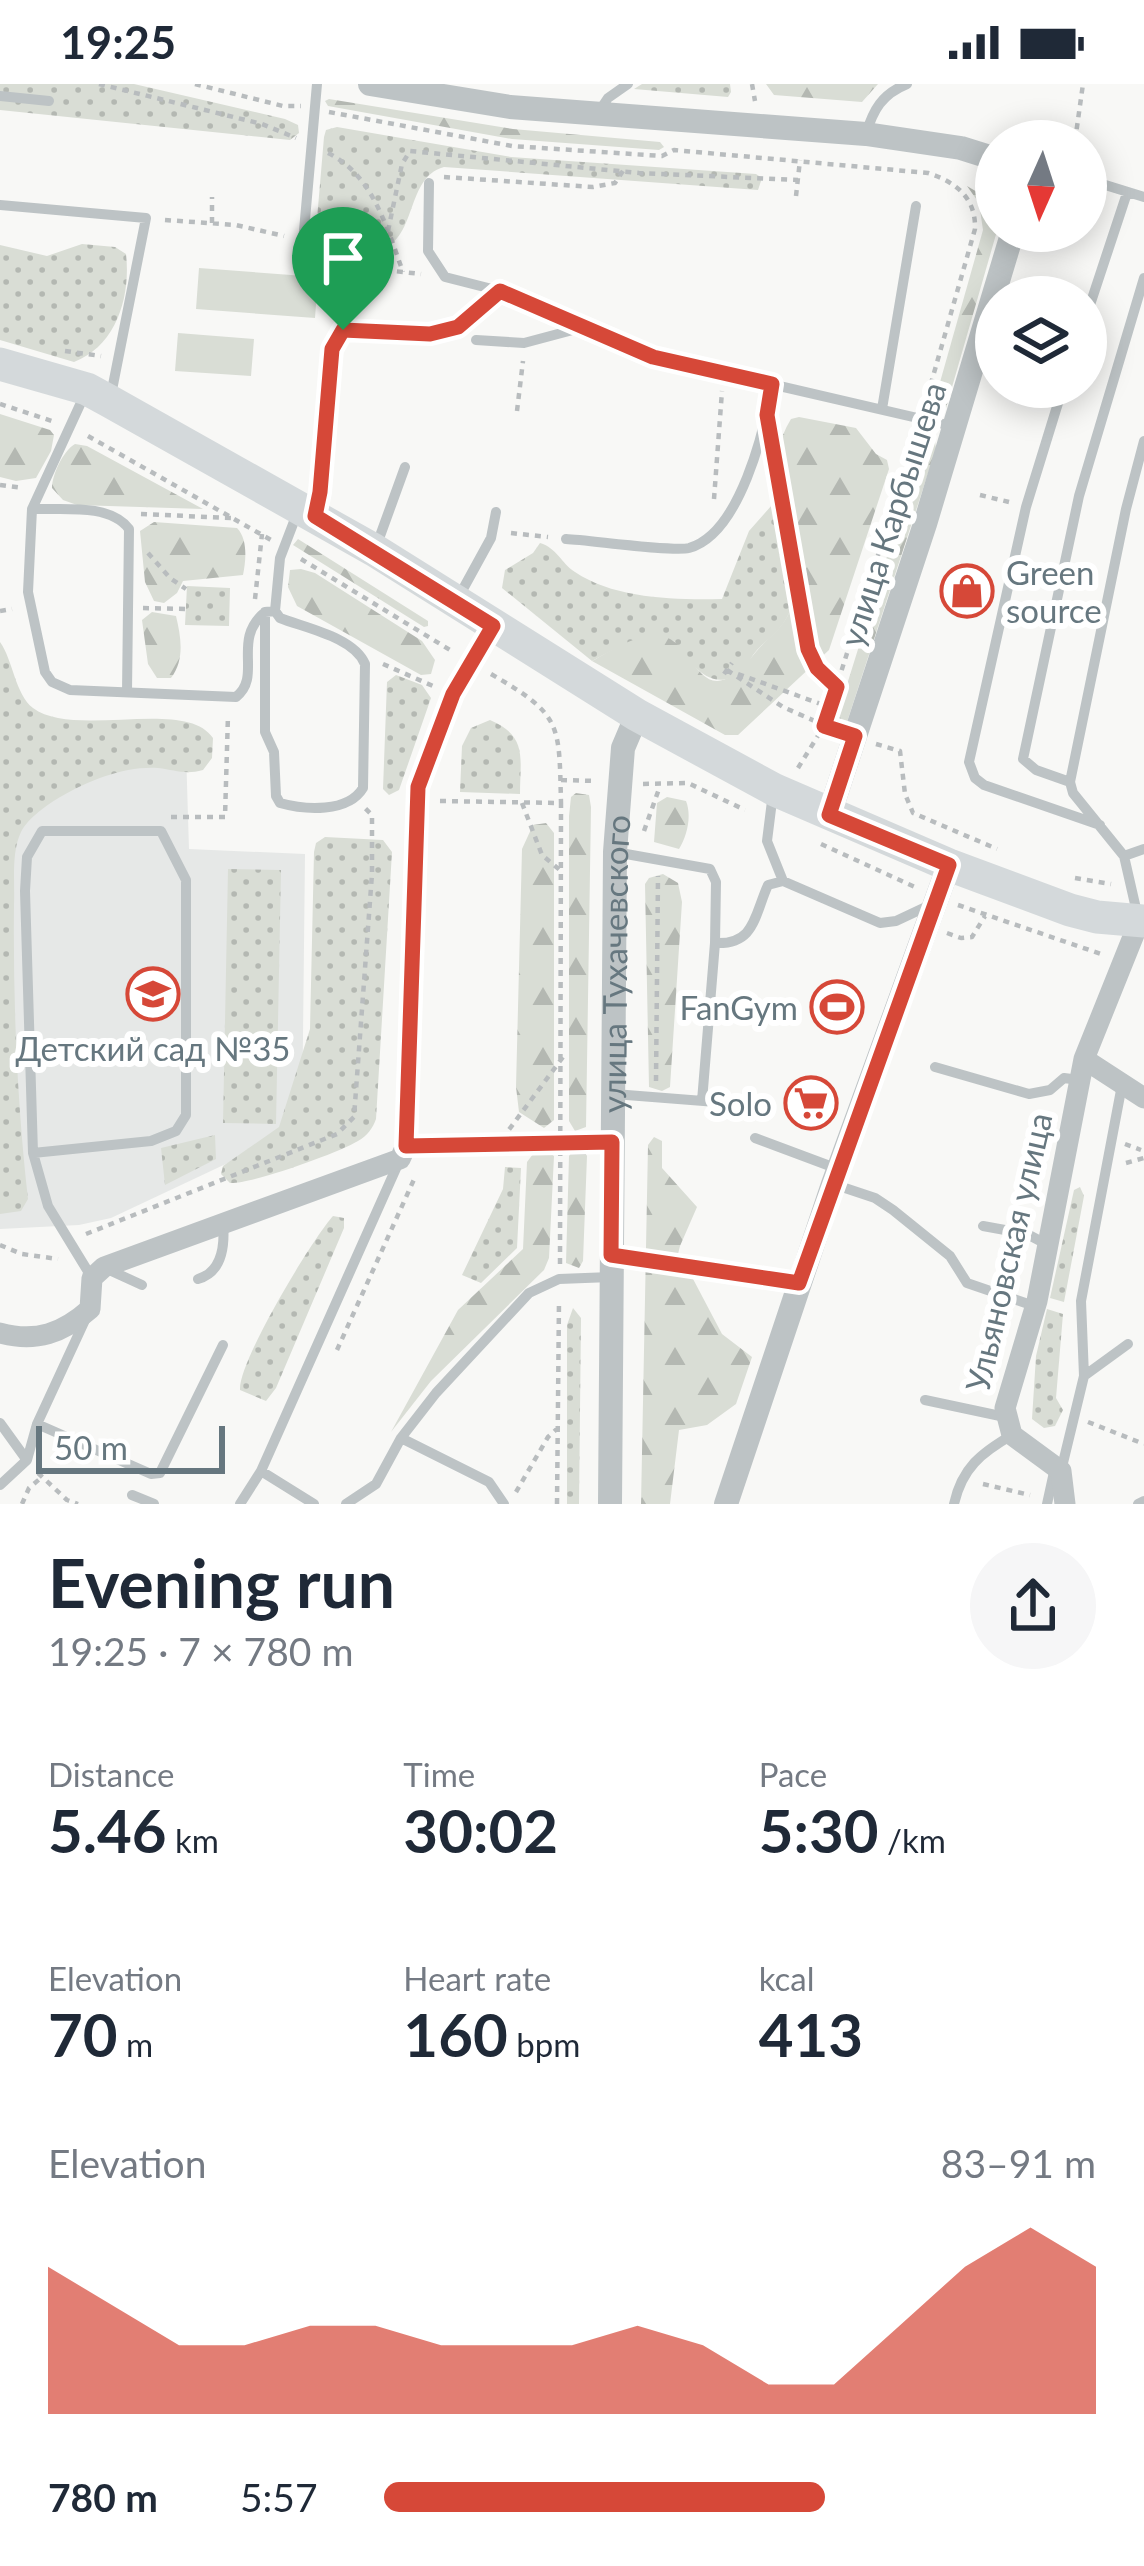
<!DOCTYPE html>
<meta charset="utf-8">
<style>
body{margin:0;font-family:Lato,sans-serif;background:#f6f6f7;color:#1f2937;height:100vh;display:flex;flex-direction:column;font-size:45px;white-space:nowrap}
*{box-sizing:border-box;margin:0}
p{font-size:39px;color:#747a83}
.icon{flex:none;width:66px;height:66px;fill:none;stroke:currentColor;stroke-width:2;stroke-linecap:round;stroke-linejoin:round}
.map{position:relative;height:1420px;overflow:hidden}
.panel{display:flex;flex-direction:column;background:#fff;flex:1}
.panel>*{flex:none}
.needle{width:78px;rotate:183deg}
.buttons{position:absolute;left:975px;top:36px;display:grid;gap:24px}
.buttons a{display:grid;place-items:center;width:132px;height:132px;border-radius:50%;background:#fff;box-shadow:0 6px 30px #0003;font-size:60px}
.scale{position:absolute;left:36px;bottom:30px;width:189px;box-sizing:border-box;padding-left:12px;border:6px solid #66777f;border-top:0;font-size:33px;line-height:42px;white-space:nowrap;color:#66777f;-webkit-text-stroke:9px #fff;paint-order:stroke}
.pin{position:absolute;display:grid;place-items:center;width:102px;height:102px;color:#fff;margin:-123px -51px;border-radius:50% 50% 50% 0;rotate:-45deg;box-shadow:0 0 12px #0007}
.pin .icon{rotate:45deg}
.round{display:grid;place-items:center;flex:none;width:126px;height:126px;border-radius:63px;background:#f6f6f7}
.head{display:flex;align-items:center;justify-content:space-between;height:204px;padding:0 48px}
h1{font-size:66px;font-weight:700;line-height:90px}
.figures{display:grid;grid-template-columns:repeat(3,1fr);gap:18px;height:204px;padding:12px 48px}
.figures div{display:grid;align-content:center}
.figures b{font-size:60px;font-weight:700}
.figures small{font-size:33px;font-weight:400}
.figures p{font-size:33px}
.chart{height:336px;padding:24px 48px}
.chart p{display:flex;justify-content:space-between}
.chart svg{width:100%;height:216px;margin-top:12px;fill:#d64838;opacity:.7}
ul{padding:0 48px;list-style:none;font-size:39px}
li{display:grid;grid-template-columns:192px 144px 1fr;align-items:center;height:90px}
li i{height:30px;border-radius:15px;background:#d64838}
.status{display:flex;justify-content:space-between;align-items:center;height:84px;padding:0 60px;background:#fff;direction:ltr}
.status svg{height:33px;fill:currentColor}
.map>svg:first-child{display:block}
.built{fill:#e6e8e7}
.green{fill:url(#green-dots)}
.forest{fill:url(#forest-firs)}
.pitch{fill:#d9ddd5}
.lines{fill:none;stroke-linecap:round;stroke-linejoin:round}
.path{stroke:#b8bcbe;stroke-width:4.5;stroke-dasharray:6 6;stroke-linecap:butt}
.service{stroke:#bdc3c5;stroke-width:10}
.minor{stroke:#bdc3c5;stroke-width:21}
.tertiary{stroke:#bdc3c5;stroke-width:24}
.primary{stroke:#d4d9db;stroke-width:33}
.route-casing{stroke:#fff;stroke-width:24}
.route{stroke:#d64838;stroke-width:15}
.labels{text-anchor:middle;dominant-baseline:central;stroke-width:12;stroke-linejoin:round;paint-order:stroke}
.street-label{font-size:33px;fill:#66777f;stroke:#fff}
.poi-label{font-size:33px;fill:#66777f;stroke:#fff;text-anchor:end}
</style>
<div class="status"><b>19:25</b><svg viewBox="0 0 49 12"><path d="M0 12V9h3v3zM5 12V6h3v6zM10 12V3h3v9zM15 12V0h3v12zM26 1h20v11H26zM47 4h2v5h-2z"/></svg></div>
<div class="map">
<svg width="1144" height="1420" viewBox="0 0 1144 1420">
<defs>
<pattern id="green-dots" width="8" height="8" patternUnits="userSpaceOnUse" patternTransform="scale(3)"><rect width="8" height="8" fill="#d9ddd5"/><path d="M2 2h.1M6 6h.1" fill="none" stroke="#b4b8b2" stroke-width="1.8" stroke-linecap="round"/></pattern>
<pattern id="forest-firs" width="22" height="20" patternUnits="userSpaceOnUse" patternTransform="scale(3)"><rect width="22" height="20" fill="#d9ddd5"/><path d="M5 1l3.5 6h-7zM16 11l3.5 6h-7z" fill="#b4b8b2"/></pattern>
</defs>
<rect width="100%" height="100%" fill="#f8f8f6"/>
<!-- built -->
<path class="built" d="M186,667L189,765L305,770L302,1044L111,1134L79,1141L0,1145V671Z"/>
<!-- green -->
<path class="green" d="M0,0H134L285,35L298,41L299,49L290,56L0,26Z
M642,0H730L731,8L728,13L634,5Z
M337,43L511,73L756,90L762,94L758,106L444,83C401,94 421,171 365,166C348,165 334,158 321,148L317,135L324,53L326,46Z
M82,160L115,163L126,170C131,213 116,262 74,278L0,256V161L47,172Z
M772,421L790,527C782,545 774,550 760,563C753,569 749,579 742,586C712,613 690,578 674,557C640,551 620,562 592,577L502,504L505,486L533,469L540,459C557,464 561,479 575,488C615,515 676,516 722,515L749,447Z
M187,502L230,504L229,542L185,541Z
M0,558C13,576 15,610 33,624C74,655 186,613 213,654L212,674L203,686C185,691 175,686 158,684C125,682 90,696 62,712C48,720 28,734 21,748C11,769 15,798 14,821C13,918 17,1018 28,1115L21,1127L0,1130Z
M396,591L422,601L431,614L399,706L389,711L383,705L387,598Z
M490,636C528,652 520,674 520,710L460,708L462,662L471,644Z
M325,753L383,756L392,768L376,1035C373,1044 367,1052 358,1057C338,1069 252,1100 230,1099L221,1090L223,1082L279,1043L310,945L314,768L316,759Z
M228,785L281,786L276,1040L223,1039Z
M215,1051L216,1075L165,1101L161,1064Z
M505,1083L521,1084L517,1164L481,1199L462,1191L503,1105Z
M1080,1103L1084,1112L1064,1218L1050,1214L1074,1106Z
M333,1132L344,1134V1144L276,1304L266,1317L240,1306C238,1278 311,1157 333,1132Z
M573,1224L581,1234L579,1420H567V1241Z
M1047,1225L1063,1230L1056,1314L1063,1326L1055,1342L1044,1344L1032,1335L1036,1272Z"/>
<!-- forest -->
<path class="forest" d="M766,0H878L862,18L774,11Z
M329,15L513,45L660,58L664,63L659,66L512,55L328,22L325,17Z
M967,102L994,118L997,147L946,324L938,329L933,323L983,146L979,119Z
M0,330L50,346L54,351L51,367L36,394L16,397L0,393Z
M799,333L856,344L876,370L887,376L889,385L829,566L738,651H725L592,577C612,566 637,549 662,552C697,558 699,638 755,569C768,553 781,547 790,527C780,470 758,388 791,335Z
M934,349L936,365L846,641L837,642L835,639L922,360L926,351Z
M75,360L87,362L203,425L77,421L63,416L52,404C52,391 63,367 75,360Z
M154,438L237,444C248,455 246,477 243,491L183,497L177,509L164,519L154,517L145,498L140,447Z
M298,455L428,537V542L424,543L293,461Z
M301,485L315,489L422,557L435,576L431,590L421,591L297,522L288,503L290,486Z
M152,528L176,532C181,553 185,576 171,594H157L148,580L142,536Z
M576,709L589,711L591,723L586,1043L575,1047L569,1037V732L571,713Z
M667,713L686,717C692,732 687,752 679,765L654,758L657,719Z
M546,739L554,749V1036L544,1044L519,1028L516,1003L522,765L533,741Z
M663,790L678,799L682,818L670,1003L662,1007L649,1003L645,800L649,794Z
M654,1053L662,1057V1084L697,1123L680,1162L677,1174L681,1185L692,1193L722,1250L752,1273L736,1320L707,1341L679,1346L670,1420H641L648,1061Z
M573,1066H584L587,1072L583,1177L579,1184L566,1179L569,1072Z
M550,1069L554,1072L549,1174L544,1186L431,1297L391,1348L458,1226L523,1165L527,1078L533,1070Z"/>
<!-- pitch -->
<path class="pitch" d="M199,184L318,193L315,234L196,225Z
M178,249L254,255L251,292L175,287Z"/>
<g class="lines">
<!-- path -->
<path class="path" d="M99,0L262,40L296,54
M195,0L283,22H301
M752,0L755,17
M329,28L512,62L662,72L674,66L928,89C956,98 976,114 975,145L926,317
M1075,57L1083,0
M328,69C373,91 387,144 403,188
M444,93L593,103L615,99L623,87
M796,112L800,76
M165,136L236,141L284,152
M212,139V113
M388,147L402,80L410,67L639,89L798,96
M317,165L357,183L421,190
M347,239L357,212V183
M352,246L430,250L458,243L482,223
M65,267L101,272
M0,320L55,338
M517,327L523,277
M88,352L271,456
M774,371L808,565L817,584L837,603
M0,401L23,404
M980,411L1009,418
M714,415L722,307
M141,430L231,434
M511,449L548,453
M148,469L170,494L186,505
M301,475L450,566
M255,515L262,450
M143,524L186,525
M0,527L12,525
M383,580L433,602
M727,586L783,623L826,642
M491,590C562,631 559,639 561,719
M724,590L732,579
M738,590L829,623
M876,660L900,667L905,710L913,729L997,765
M798,684L824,642L916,351
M561,696L596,697
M643,700L688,699L745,726
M440,717L561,719L560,1180
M522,719L542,771L561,787
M171,733H225L228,631
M644,747L660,702
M821,760L915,803
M1075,794L1111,800
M958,821L1101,870
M947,849L961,854L972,853L985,832
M656,997L658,792
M502,1055L563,973
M1125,1060L1141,1066
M428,1061L591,1059
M1126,1079L1144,1074
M86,1150L337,1050L354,1033L372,790V731L365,724
M0,1161L22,1170L58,1175
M633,1174L776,1196
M337,1266L416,1091
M1088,1338L1144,1360
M38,1389L67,1416L78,1420
M983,1400L1030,1411
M516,1408L548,1353L559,1343
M22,1420L29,1404L42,1393
M557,1420L559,1216"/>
<!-- service -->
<path class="service" d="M0,12L49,17
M600,26L608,14L628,0
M866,50C873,26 882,10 907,0
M1086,95L1144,113
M429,99L428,167L445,193L500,207L654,273L952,342
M0,121L146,134L111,311
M303,158L317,0
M1086,233L1127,109
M476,256L524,259L584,243
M1063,303L1026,423L969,678L975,694L984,701L1100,741
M84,312L32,425L28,508L45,588L52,598L70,606L236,613C263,592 231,556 265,528
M882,325L916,122
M32,425C61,426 110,419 129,445L127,608
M316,429L333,265L338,254
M566,455C589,456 672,468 689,464C740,450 765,345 772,300
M376,463L405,383
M457,516L491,454L496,428
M275,527L280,534C305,544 354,553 365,580L363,704C348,729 305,726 280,719L276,712L274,668L265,648V528L275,527L280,474L298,427
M1070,698L1036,686L1023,675L1079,412L1144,194
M773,709L767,757L783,797
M615,768L710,785L716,798L715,859
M1124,772L1144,765
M1137,829L1124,772L1073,709L1070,698L1126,425L1144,357
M935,983L1029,1010L1050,1006L1064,994L1079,996
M614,1010L766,1022
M702,1017L715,859C755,861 754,832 768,801L783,797L880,839L896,837L930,821
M755,1054L838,1085
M33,1069L151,1057L176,1047L186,1031V796L161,747H42L27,773L25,807L33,1069L48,1122L92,1194
M836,1101L875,1114L893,1126L950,1172L967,1199L1034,1222
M983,1142L1027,1150L1046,1160
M107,1185L142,1201
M198,1195C222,1188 225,1162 223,1139
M1084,1292L1128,1260
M925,1316L1005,1333
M0,1339L26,1375
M37,1340L151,1390L160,1389L223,1261
M401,1354L489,1398L504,1420
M1061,1387L1084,1292L1081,1217L1122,1001
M0,1401L27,1376L37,1340L86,1234
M132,1411L154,1420
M240,1420L261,1387
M314,1420L261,1387L398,1080
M346,1420L376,1400L401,1354L436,1309L529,1209L559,1195L611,1193
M954,1420C962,1384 981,1369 1012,1351
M1047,1420L1054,1388
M1138,1420L1144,1417"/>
<!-- minor -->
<path class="minor" d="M1084,975L1144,1014
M0,1249C36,1259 63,1249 90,1225L92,1194L104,1183L400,1075L406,1062L418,703L453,610L493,542
M1065,1420L1061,1387L1012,1351L1005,1324L1037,1217L1084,975L1139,838"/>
<!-- tertiary -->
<g class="tertiary">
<path d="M370,0L510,23L866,50L961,64L996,75"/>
<path d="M829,731L925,440L1013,147"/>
<path id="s1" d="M610,1420L615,768L623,664L637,631"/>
<path d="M726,1420L833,1100L949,781"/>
</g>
<!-- primary -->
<path class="primary" d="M0,280L87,305L109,317L374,466L637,631L775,706L949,781L1070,826L1097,833L1144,837"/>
</g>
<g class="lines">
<!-- route casing -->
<g class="route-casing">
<path id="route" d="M500,207L653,273L772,300L767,331L808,565L817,584L837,603L824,642L855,652L829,731L949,781L799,1199L611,1171L612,1058L406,1062L418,703L453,610L493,542L315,432L320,408L332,265L343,246L430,250L458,243Z"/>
</g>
<!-- route -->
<use href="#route" class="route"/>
</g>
<!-- icons -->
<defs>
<g id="shop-ring" transform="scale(2.7)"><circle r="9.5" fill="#fff" stroke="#d64838" stroke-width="1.5"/><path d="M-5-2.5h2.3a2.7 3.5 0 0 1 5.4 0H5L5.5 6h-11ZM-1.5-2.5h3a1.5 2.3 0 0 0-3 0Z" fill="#d64838"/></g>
<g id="school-ring" transform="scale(2.7)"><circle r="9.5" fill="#fff" stroke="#d64838" stroke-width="1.5"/><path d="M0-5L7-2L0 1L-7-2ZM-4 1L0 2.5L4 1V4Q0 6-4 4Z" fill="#d64838"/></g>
<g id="stadium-ring" transform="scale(2.7)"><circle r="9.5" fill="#fff" stroke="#d64838" stroke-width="1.5"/><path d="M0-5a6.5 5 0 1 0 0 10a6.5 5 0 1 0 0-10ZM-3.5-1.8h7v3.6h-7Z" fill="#d64838"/></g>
<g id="supermarket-ring" transform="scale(2.7)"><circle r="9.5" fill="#fff" stroke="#d64838" stroke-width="1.5"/><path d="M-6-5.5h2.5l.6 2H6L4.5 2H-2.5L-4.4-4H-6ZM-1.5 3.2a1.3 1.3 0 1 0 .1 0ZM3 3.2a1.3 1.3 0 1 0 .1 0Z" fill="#d64838"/></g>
</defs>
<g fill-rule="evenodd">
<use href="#shop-ring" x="967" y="507"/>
<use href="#school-ring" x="153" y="910"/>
<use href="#stadium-ring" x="837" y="923"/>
<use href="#supermarket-ring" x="811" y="1019"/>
</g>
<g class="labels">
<!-- street labels -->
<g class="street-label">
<text transform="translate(892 430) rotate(-72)">улица Карбышева</text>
<text stroke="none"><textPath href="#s1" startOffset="540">улица Тухачевского</textPath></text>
<text transform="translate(1008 1168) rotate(-77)">Ульяновская улица</text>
</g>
<!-- poi labels -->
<g class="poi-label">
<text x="1006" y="488" text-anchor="start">Green<tspan x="1006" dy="38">source</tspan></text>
<text x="798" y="923">FanGym</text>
<text x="153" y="964" text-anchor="middle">Детский сад №35</text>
<text x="772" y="1019">Solo</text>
</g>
</g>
</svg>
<div class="buttons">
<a><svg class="needle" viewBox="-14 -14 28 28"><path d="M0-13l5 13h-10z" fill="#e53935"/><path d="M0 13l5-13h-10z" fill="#747a83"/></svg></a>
<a><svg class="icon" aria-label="layers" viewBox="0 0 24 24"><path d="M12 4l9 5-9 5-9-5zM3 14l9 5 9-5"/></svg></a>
</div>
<div class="scale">50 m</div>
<div class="pin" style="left:343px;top:246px;background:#1e9e55"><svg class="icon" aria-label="arrive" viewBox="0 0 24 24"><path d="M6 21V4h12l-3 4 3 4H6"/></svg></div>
</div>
<section class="panel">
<div class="head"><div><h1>Evening run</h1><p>19:25 · 7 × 780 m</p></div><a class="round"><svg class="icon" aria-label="share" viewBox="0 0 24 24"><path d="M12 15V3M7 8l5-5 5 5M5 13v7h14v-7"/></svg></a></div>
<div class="figures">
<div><p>Distance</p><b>5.46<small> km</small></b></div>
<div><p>Time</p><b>30:02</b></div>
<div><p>Pace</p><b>5:30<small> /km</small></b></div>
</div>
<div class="figures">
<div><p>Elevation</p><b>70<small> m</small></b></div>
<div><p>Heart rate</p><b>160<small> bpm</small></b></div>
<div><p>kcal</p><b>413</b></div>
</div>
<div class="chart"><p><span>Elevation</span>83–91 m</p>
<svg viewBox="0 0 160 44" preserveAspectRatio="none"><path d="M0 44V14L10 22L20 30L30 30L40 26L50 26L60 30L70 30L80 30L90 26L100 30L110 38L120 38L130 26L140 14L150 6L160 14V44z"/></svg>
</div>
<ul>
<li><b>780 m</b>5:57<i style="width:62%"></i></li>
</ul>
</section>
